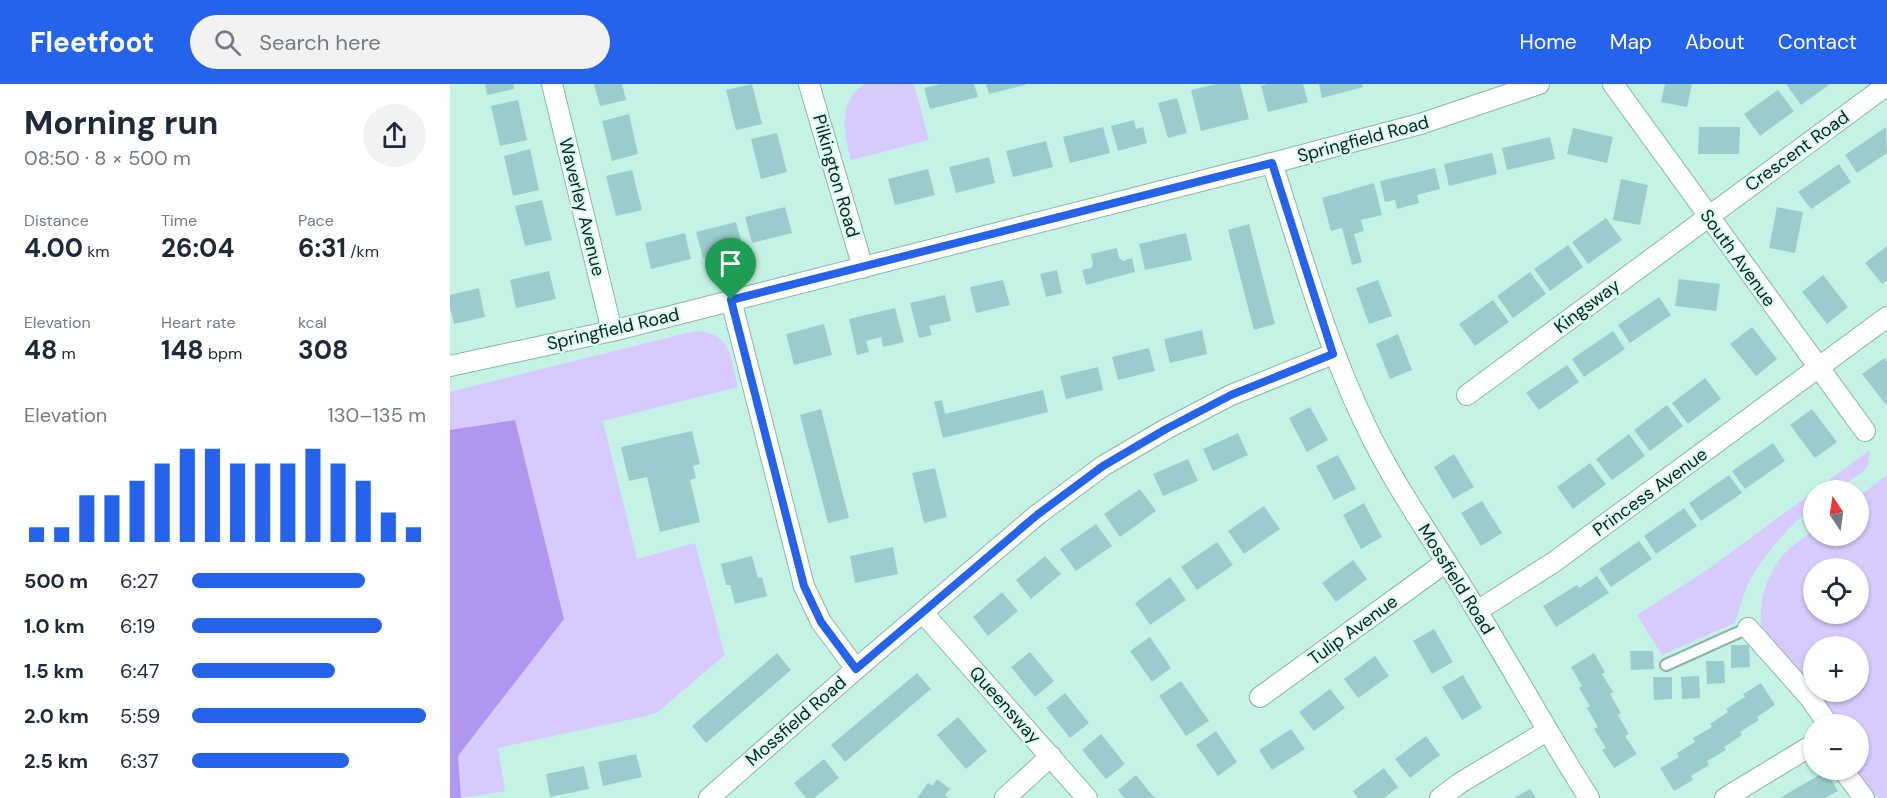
<!DOCTYPE html>
<meta charset="utf-8">
<style>
body{margin:0;font-family:"DM Sans",sans-serif;background:#f2f2f3;color:#1f2937;height:100vh;display:flex;flex-direction:column;font-size:22px;white-space:nowrap}
*{box-sizing:border-box;margin:0}
p{font-size:20px;color:#747a83}
.icon{flex:none;width:33px;height:33px;fill:none;stroke:currentColor;stroke-width:2;stroke-linecap:round;stroke-linejoin:round}
.map{position:relative;flex:1;overflow:hidden}
.side{display:flex;flex-direction:column;background:#fff;width:450px}
.side>*{flex:none}
.needle{width:39px;rotate:347deg}
.fabs{position:absolute;left:1353px;top:396px;display:grid;gap:12px}
.fabs a{display:grid;place-items:center;width:66px;height:66px;border-radius:50%;background:#fff;box-shadow:0 2px 4px #0004;font-size:30px}
.pin{position:absolute;display:grid;place-items:center;width:51px;height:51px;color:#fff;margin:-62px -26px;border-radius:50% 50% 50% 0;rotate:-45deg;box-shadow:0 0 6px #0007}
.pin .icon{rotate:45deg}
.round{display:grid;place-items:center;flex:none;width:63px;height:63px;border-radius:32px;background:#f2f2f3}
.head{display:flex;align-items:center;justify-content:space-between;height:102px;padding:0 24px}
h1{font-size:33px;font-weight:700;line-height:45px}
.stats{display:grid;grid-template-columns:repeat(3,1fr);gap:9px;height:102px;padding:6px 24px}
.stats div{display:grid;align-content:center}
.stats b{font-size:26px;font-weight:700}
.stats small{font-size:16px;font-weight:400}
.stats p{font-size:16px}
.chart{height:168px;padding:12px 24px}
.chart p{display:flex;justify-content:space-between}
.chart svg{width:100%;height:108px;margin-top:6px;stroke:#2563eb;stroke-width:6}
ul{padding:0 24px;list-style:none;font-size:20px}
li{display:grid;grid-template-columns:96px 72px 1fr;align-items:center;height:45px}
li i{height:15px;border-radius:8px;background:#2563eb}
header{display:flex;align-items:center;gap:36px;box-sizing:border-box;height:84px;padding:0 30px;background:#2563eb;color:#fff}
header strong{font-size:28px}
nav{display:flex;gap:33px;margin-inline-start:auto;font-size:21px}
.search{width:420px;height:54px;background:#f2f2f3;display:flex;align-items:center;gap:15px;box-sizing:border-box;padding:0 21px;border-radius:33px;color:#747a83;font-size:22px}
main{display:flex;flex:1;min-height:0}
.map>svg:first-child{display:block}
.green{fill:#d7cafe;fill-rule:evenodd}
.forest{fill:#b095f1}
.building{fill:#9bcccd}
.lines{fill:none;stroke-linecap:round;stroke-linejoin:round}
.service-casing{stroke:#89b6aa;stroke-width:14}
.minor-casing{stroke:#89b6aa;stroke-width:22}
.service{stroke:#fff;stroke-width:10}
.minor{stroke:#fff;stroke-width:20}
.route-casing{stroke:#fff;stroke-width:12}
.route{stroke:#2563eb;stroke-width:8}
.labels{text-anchor:middle;dominant-baseline:central;stroke-width:4.5;stroke-linejoin:round;paint-order:stroke}
.street-label{font-size:18px;fill:#0f211c;stroke:#d8fef3}
</style>
<header>
<strong>Fleetfoot</strong>
<div class="search"><svg class="icon" aria-label="search" viewBox="0 0 24 24"><circle cx="10" cy="10" r="6"/><path d="M15 15l6 6"/></svg>Search here</div>
<nav><a>Home</a><a>Map</a><a>About</a><a>Contact</a></nav>
</header>
<main>
<section class="side">
<div class="head"><div><h1>Morning run</h1><p>08:50 · 8 × 500 m</p></div><a class="round"><svg class="icon" aria-label="share" viewBox="0 0 24 24"><path d="M12 15V3M7 8l5-5 5 5M5 13v7h14v-7"/></svg></a></div>
<div class="stats">
<div><p>Distance</p><b>4.00<small> km</small></b></div>
<div><p>Time</p><b>26:04</b></div>
<div><p>Pace</p><b>6:31<small> /km</small></b></div>
</div>
<div class="stats">
<div><p>Elevation</p><b>48<small> m</small></b></div>
<div><p>Heart rate</p><b>148<small> bpm</small></b></div>
<div><p>kcal</p><b>308</b></div>
</div>
<div class="chart"><p><span>Elevation</span>130–135 m</p>
<svg viewBox="0 0 160 44" preserveAspectRatio="none"><path d="M5 44V38M15 44V38M25 44V25M35 44V25M45 44V19M55 44V12M65 44V6M75 44V6M85 44V12M95 44V12M105 44V12M115 44V6M125 44V12M135 44V19M145 44V32M155 44V38"/></svg>
</div>
<ul>
<li><b>500 m</b>6:27<i style="width:74%"></i></li>
<li><b>1.0 km</b>6:19<i style="width:81%"></i></li>
<li><b>1.5 km</b>6:47<i style="width:61%"></i></li>
<li><b>2.0 km</b>5:59<i style="width:100%"></i></li>
<li><b>2.5 km</b>6:37<i style="width:67%"></i></li>
</ul>
</section>
<div class="map">
<svg width="1437" height="714" viewBox="0 0 1437 714">
<rect width="100%" height="100%" fill="#c4f3e6"/>
<!-- green -->
<path class="green" d="M414,0H464L479,56L401,76C394,48 387,19 414,0Z
M245,247C283,249 280,273 288,303L153,337L187,475L245,459L275,571L208,628L196,632L48,664L55,707L11,714L7,673L114,535L64,336L0,346V308Z
M1420,366L1418,380L1414,387L1387,406H1365Z
M1437,391V714H1428L1405,686H1408V640H1387L1313,548C1306,519 1318,484 1340,464C1347,458 1356,453 1363,447L1364,452H1408L1409,412ZM1364,484H1408V530H1364ZM1364,562H1408V608H1364Z
M1363,408V423C1339,442 1317,467 1301,494C1294,507 1290,524 1285,539L1212,571L1187,531L1257,486Z"/>
<!-- forest -->
<path class="forest" d="M65,336L114,535L8,672L11,714H0V346Z"/>
<!-- building -->
<path class="building" d="M35,0H63L64,5L37,11Z
M144,0H172L176,16L150,22Z
M302,0L312,40L286,46L276,6Z
M490,0H524L528,13L480,25L474,4Z
M536,0H575V1L539,10Z
M766,0H790L799,35L751,47L741,6Z
M817,0H853L858,18L818,28L811,2Z
M869,0H912L913,3L872,14Z
M1215,0H1242L1237,23L1211,18Z
M1336,0H1380L1351,21Z
M1328,6L1344,27L1310,52L1294,30Z
M727,14L737,49L718,54L708,19Z
M68,16L77,56L50,62L41,22Z
M179,30L188,70L162,77L152,37Z
M684,36L686,45L693,43L697,59L668,67L661,42Z
M653,43L660,69L620,79L613,53Z
M1249,43H1290L1289,70H1248Z
M1436,43L1437,69L1407,89L1395,71Z
M1123,44L1163,53L1157,79L1117,70Z
M327,49L337,88L311,95L301,55Z
M1100,53L1105,75L1057,86L1052,64Z
M596,57L603,83L563,93L556,67Z
M80,65L89,106L63,112L54,72Z
M1042,69L1047,90L999,102L994,80Z
M539,73L545,99L506,109L499,83Z
M1389,80L1401,98L1361,125L1348,108Z
M985,84L990,105L967,111L969,119L947,125L945,116L935,118L930,97Z
M478,85L485,111L445,121L438,95Z
M182,86L192,126L166,132L156,92Z
M1171,95L1198,101L1190,141L1163,136Z
M924,99L932,131L911,136L914,147L904,150L912,178L902,181L892,144L881,147L872,114Z
M92,116L102,156L75,162L65,122Z
M335,123L342,149L302,159L295,133Z
M1327,123L1353,128L1345,169L1319,164Z
M1156,134L1172,156L1138,180L1122,158Z
M286,138L293,164L253,174L246,148Z
M799,140L825,240L804,246L778,146Z
M235,149L241,175L201,185L195,159Z
M736,149L742,176L695,186L689,160Z
M1118,161L1133,183L1100,207L1084,185Z
M1437,162V196L1432,200L1415,179Z
M667,164L669,174L673,177L682,174L685,188L636,201L632,186L641,184L643,180L641,170Z
M607,186L612,209L596,213L590,190Z
M99,187L106,215L66,224L60,196Z
M1080,188L1096,210L1063,234L1047,212Z
M1373,191L1398,223L1377,240L1352,208Z
M1229,195L1270,200L1266,227L1225,222Z
M553,196L560,221L526,229L520,203Z
M928,196L942,232L919,240L906,204Z
M29,204L35,233L4,240L0,224V211Z
M495,211L501,237L479,242L482,251L469,254L460,219Z
M1209,213L1221,231L1180,259L1168,241Z
M1043,216L1059,238L1025,262L1009,240Z
M445,224L454,258L433,263L431,253L416,257L419,268L407,271L399,235Z
M374,240L382,271L344,281L336,250Z
M1302,243L1327,275L1306,292L1280,260Z
M752,246L757,270L720,279L714,255Z
M1163,247L1175,265L1134,293L1122,275Z
M948,250L962,286L940,295L926,260Z
M699,264L705,287L668,296L662,273Z
M1434,274L1437,278V322L1412,290Z
M1117,281L1129,298L1089,326L1076,309Z
M648,283L653,306L616,315L610,292Z
M1255,294L1271,315L1238,340L1222,319Z
M593,306L598,328L493,354L484,318L492,316L495,330Z
M1217,321L1233,342L1200,367L1184,346Z
M860,323L878,356L857,368L839,334Z
M371,325L399,434L378,439L350,331Z
M1362,325L1387,358L1365,374L1340,341Z
M242,347L250,380L243,382L246,394L240,396L250,438L210,448L197,393L179,397L171,363Z
M788,349L798,371L763,387L753,365Z
M1179,350L1195,372L1162,396L1146,375Z
M1323,359L1335,377L1295,405L1282,387Z
M1004,370L1024,403L1003,415L984,383Z
M888,371L906,405L884,416L866,382Z
M738,375L748,397L713,412L703,390Z
M1140,379L1156,400L1123,425L1107,403Z
M485,384L497,433L474,439L462,389Z
M1279,391L1292,409L1251,437L1239,419Z
M690,405L706,427L670,453L654,430Z
M1032,417L1052,449L1031,462L1011,429Z
M914,419L932,453L911,465L893,431Z
M814,422L830,445L794,470L778,447Z
M1234,424L1247,442L1206,470L1194,452Z
M646,440L662,462L626,487L610,465Z
M1189,457L1202,475L1161,503L1149,485Z
M767,458L783,481L747,506L731,483Z
M443,463L448,490L405,499L400,472Z
M302,472L308,494L312,493L317,512L285,520L280,501H276L271,480Z
M595,472L611,490L581,515L566,496Z
M903,476L917,495L886,518L872,499Z
M1147,492L1159,509L1106,543L1093,522L1127,501L1129,504Z
M720,493L736,516L700,541L685,519Z
M552,508L568,527L538,552L523,533Z
M984,545L1003,578L982,590L963,557Z
M700,553L721,584L702,598L680,567Z
M1281,561H1299L1300,583L1281,584Z
M1180,567H1203L1204,585L1181,586Z
M580,568L604,597L585,613L561,583Z
M327,569L341,586L256,659L242,642Z
M1144,569L1155,588L1152,590L1163,608L1160,610L1171,629L1168,631L1179,650L1175,652L1187,670L1164,684L1152,666L1156,664L1144,645L1148,643L1137,624L1140,622L1129,604L1132,602L1121,583Z
M925,572L939,592L908,614L894,595Z
M1256,577H1274L1275,599L1257,600Z
M467,589L481,605L395,678L381,661Z
M1013,591L1032,624L1012,636L992,603Z
M1249,592L1250,614L1232,615L1231,593Z
M1203,593H1222V615L1204,616Z
M731,597L759,637L736,652L709,612Z
M1311,599L1325,621L1307,633L1309,636L1290,648L1292,651L1274,663L1276,666L1257,677L1259,681L1241,692L1243,696L1224,707L1210,684L1229,673L1227,669L1245,658L1243,654L1262,643L1260,640L1278,628L1276,625L1295,613L1293,610Z
M880,605L895,624L864,647L849,628Z
M615,609L639,639L620,654L596,624Z
M508,633L537,667L516,685L487,651Z
M841,645L855,665L822,686L809,666Z
M766,647L787,678L768,692L746,661Z
M651,650L675,680L656,695L632,666Z
M976,652L990,671L960,694L945,675Z
M186,670L192,693L153,702L148,678Z
M374,675L389,694L364,714H356L344,699Z
M134,682L139,705L100,713L96,690Z
M934,684L948,703L934,714H908L903,707Z
M1376,687L1388,707L1375,714H1330Z
M686,691L698,706L705,714H674L668,706Z
M487,695L500,705L495,711L499,714H467L478,699L482,702Z
M1080,705L1086,714H1064Z"/>
<g class="lines">
<!-- service casing -->
<g class="service-casing">
<path id="service" d="M1216,581L1298,544"/>
</g>
<!-- minor casing -->
<g class="minor-casing">
<path id="minor" d="M102,0L162,247
M359,0L413,184
M1163,0L1415,347
M822,79C851,167 875,257 915,340C946,406 990,465 1027,527C1065,589 1100,653 1139,714
M281,216L354,502L371,538L406,585
M0,282L162,247L822,79L970,40L1089,0
M1017,311L1437,1
M1027,527L1104,478L1437,233
M473,529L637,714
M1298,544L1360,614L1378,640
M810,613L996,478
M1393,686L1414,714
M259,714L406,585L587,431L653,382L716,345L781,311L883,270
M555,714L601,672
M990,714L1010,699L1097,647
M1275,714L1364,660"/>
</g>
<!-- service -->
<use href="#service" class="service"/>
<!-- minor -->
<use href="#minor" class="minor"/>
</g>
<g class="lines">
<!-- route casing -->
<g class="route-casing">
<path id="route" d="M822,79L883,270L781,311L716,345L653,382L587,431L406,585L371,538L354,502L281,216Z"/>
</g>
<!-- route -->
<use href="#route" class="route"/>
</g>
<g class="labels">
<!-- street labels -->
<g class="street-label">
<text transform="translate(913 55) rotate(-15)">Springfield Road</text>
<text transform="translate(1347 67) rotate(-36)">Crescent Road</text>
<text transform="translate(386 92) rotate(74)">Pilkington Road</text>
<text transform="translate(132 123) rotate(76)">Waverley Avenue</text>
<text transform="translate(1288 174) rotate(54)">South Avenue</text>
<text transform="translate(1137 222) rotate(-37)">Kingsway</text>
<text transform="translate(163 245) rotate(-13)">Springfield Road</text>
<text transform="translate(1200 408) rotate(-36)">Princess Avenue</text>
<text transform="translate(1006 495) rotate(58)">Mossfield Road</text>
<text transform="translate(903 546) rotate(-36)">Tulip Avenue</text>
<text transform="translate(555 621) rotate(48)">Queensway</text>
<text transform="translate(346 637) rotate(-41)">Mossfield Road</text>
</g>
</g>
</svg>
<div class="fabs">
<a><svg class="needle" viewBox="-14 -14 28 28"><path d="M0-13l5 13h-10z" fill="#e53935"/><path d="M0 13l5-13h-10z" fill="#747a83"/></svg></a>
<a><svg class="icon" aria-label="locate" viewBox="0 0 24 24"><circle cx="12" cy="12" r="6"/><path d="M12 2v4M12 18v4M2 12h4M18 12h4"/></svg></a>
<a>+</a>
<a>−</a>
</div>
<div class="pin" style="left:281px;top:216px;background:#1e9e55"><svg class="icon" aria-label="arrive" viewBox="0 0 24 24"><path d="M6 21V4h12l-3 4 3 4H6"/></svg></div>
</div>
</main>
